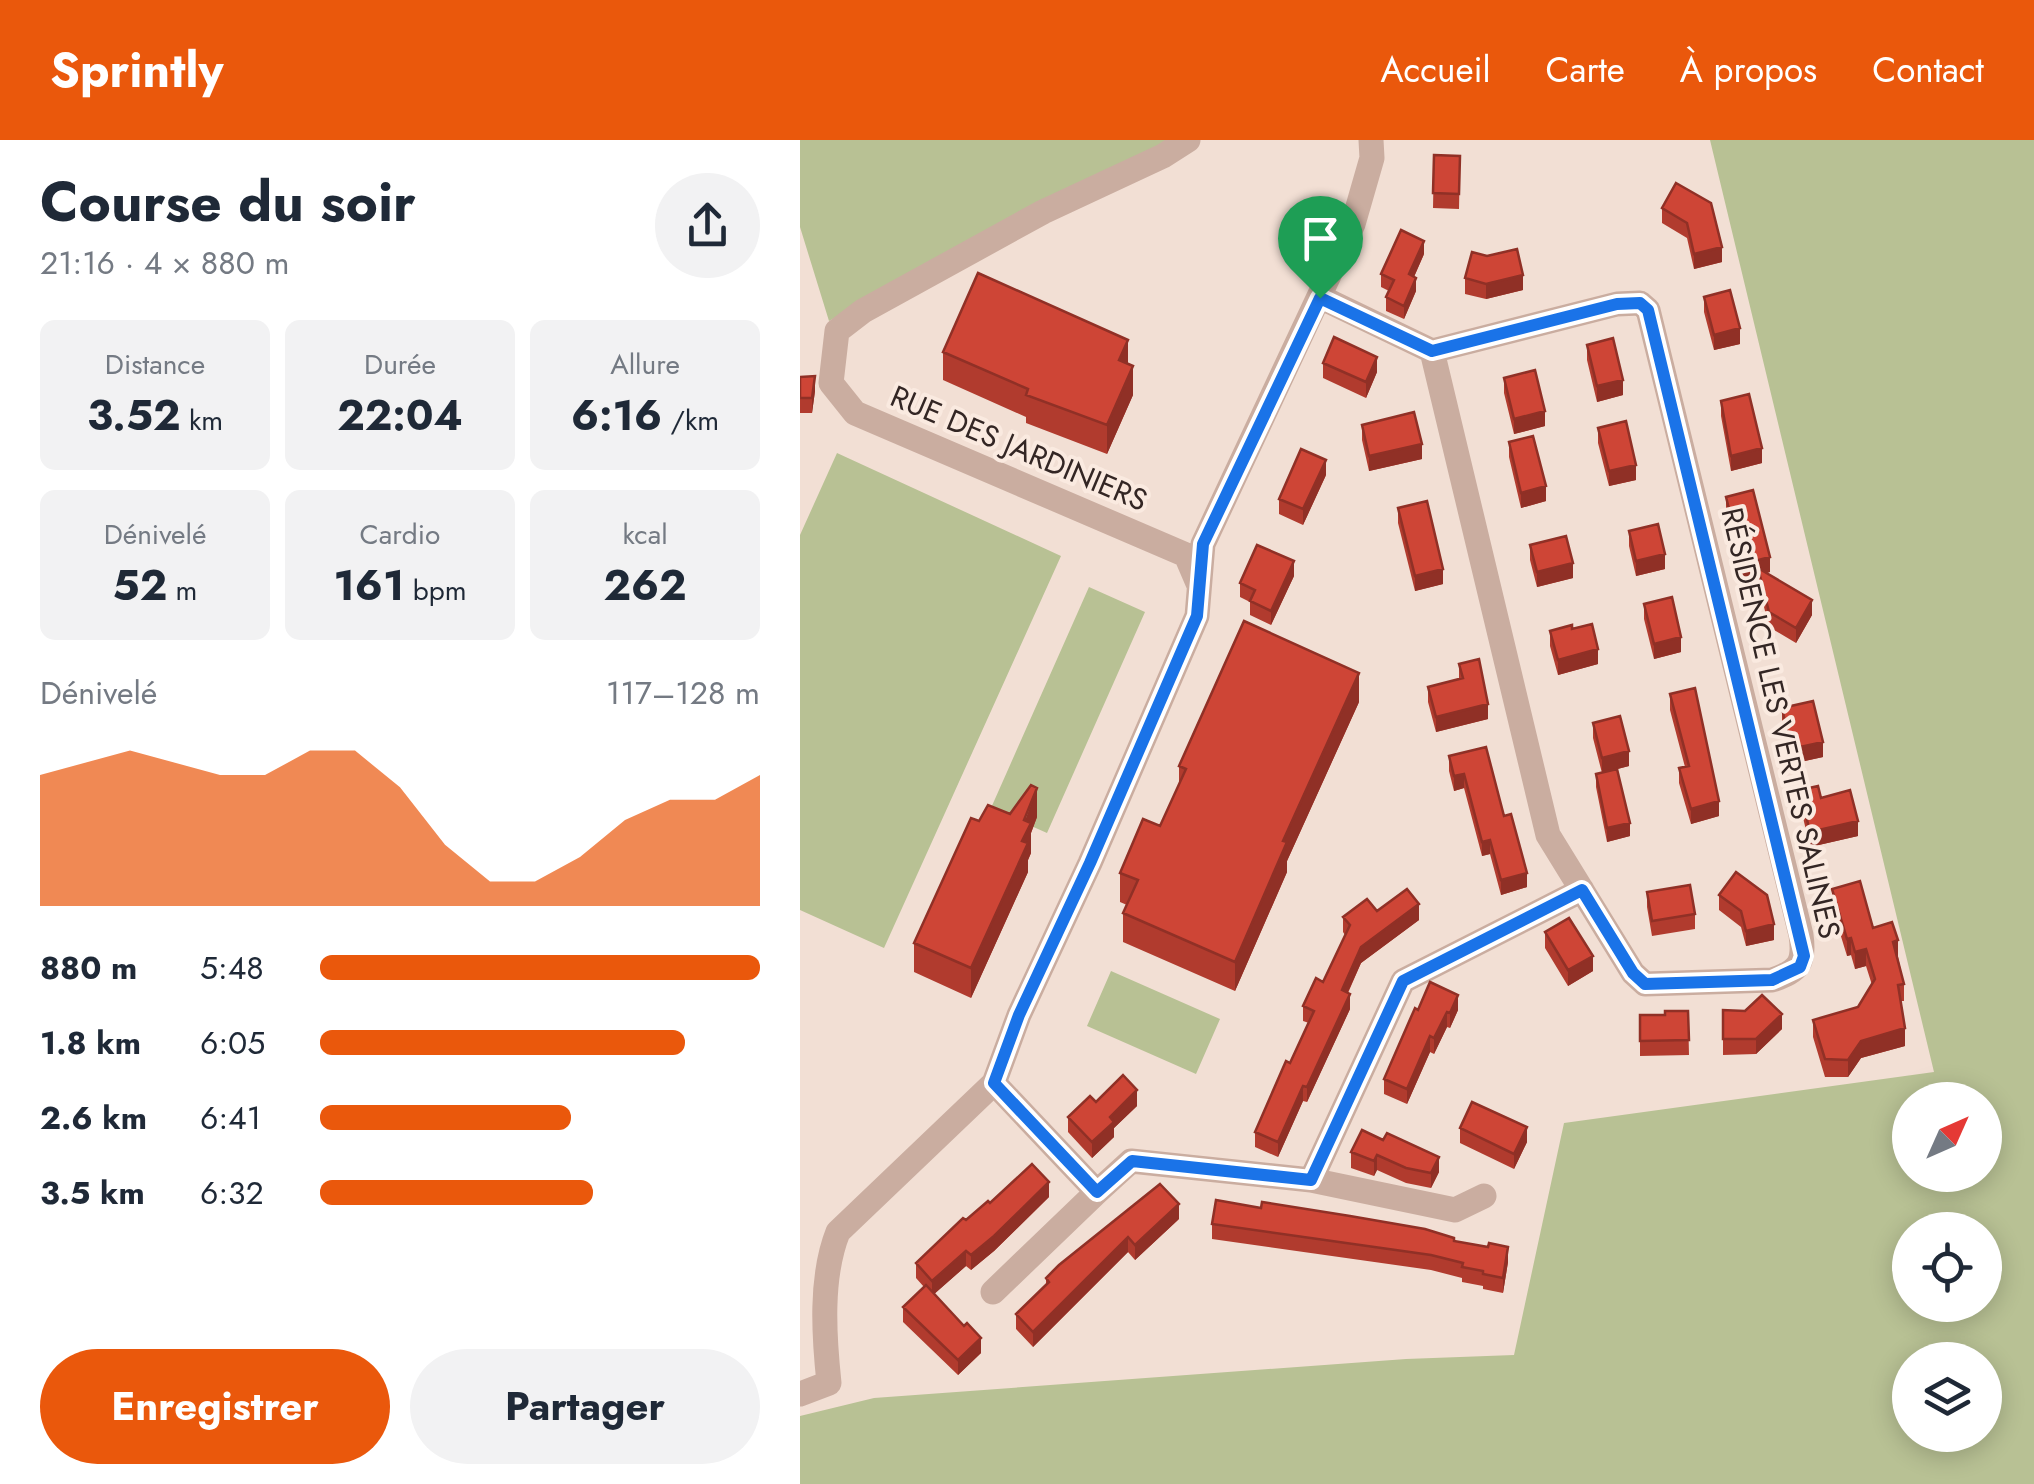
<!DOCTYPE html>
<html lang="fr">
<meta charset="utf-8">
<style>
body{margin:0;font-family:Jost,sans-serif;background:#f2f2f3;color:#1f2937;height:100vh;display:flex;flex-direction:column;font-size:38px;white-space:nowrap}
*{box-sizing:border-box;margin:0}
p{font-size:32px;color:#747a83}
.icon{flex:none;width:55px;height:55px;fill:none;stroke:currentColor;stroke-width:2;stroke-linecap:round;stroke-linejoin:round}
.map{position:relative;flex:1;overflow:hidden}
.details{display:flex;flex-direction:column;background:#fff;width:800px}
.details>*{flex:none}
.needle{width:65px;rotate:45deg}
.controls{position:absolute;left:1092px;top:942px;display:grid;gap:20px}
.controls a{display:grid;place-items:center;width:110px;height:110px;border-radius:50%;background:#fff;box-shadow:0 5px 25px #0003;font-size:50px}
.pin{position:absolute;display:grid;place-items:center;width:85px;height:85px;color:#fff;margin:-102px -42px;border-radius:50% 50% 50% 0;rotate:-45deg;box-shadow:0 0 10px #0007}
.pin .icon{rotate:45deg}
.round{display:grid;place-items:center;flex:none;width:105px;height:105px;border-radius:52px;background:#f2f2f3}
.overview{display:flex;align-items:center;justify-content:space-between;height:170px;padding:0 40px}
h1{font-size:55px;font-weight:700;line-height:75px}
.figures{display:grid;grid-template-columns:repeat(3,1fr);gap:15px;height:170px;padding:10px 40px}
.figures div{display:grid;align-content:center;border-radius:15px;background:#f2f2f3;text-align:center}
.figures b{font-size:42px;font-weight:700}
.figures small{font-size:28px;font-weight:400}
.figures p{font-size:28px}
.chart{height:280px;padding:20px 40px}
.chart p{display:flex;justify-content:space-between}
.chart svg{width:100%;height:180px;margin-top:10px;fill:#ea580c;opacity:.7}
.primary-button{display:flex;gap:20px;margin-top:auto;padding:20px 40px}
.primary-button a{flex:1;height:115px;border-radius:60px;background:#ea580c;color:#fff;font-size:40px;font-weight:700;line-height:115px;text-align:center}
.primary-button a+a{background:#f2f2f3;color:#1f2937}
ul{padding:0 40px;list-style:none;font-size:32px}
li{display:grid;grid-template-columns:160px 120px 1fr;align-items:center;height:75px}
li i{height:25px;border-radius:12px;background:#ea580c}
header{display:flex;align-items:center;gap:60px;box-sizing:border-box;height:140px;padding:0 50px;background:#ea580c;color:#fff}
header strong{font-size:48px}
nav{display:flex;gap:55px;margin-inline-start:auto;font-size:35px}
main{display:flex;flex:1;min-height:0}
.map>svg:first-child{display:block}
.green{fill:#b8c194;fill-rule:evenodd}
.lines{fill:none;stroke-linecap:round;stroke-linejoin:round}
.minor{stroke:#caada0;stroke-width:25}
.wall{fill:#b13b2e}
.shaded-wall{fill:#903026}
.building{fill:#ce4536;stroke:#903026;stroke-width:2.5}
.route-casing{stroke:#fff;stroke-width:20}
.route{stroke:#1a73e8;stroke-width:12}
.labels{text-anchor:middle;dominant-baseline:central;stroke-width:8;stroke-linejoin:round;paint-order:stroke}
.street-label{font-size:30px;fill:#332624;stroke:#faeae0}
</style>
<header>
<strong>Sprintly</strong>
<nav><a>Accueil</a><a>Carte</a><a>À propos</a><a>Contact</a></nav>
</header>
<main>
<section class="details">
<div class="overview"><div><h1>Course du soir</h1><p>21:16 · 4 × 880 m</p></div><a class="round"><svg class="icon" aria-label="share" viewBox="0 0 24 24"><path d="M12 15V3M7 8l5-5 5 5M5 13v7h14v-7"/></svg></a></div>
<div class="figures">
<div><p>Distance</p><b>3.52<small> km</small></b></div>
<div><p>Durée</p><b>22:04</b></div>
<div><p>Allure</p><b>6:16<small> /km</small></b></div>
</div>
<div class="figures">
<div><p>Dénivelé</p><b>52<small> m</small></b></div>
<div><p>Cardio</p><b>161<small> bpm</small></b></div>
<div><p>kcal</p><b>262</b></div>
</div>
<div class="chart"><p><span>Dénivelé</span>117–128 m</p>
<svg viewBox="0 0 160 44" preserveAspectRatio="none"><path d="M0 44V12L10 9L20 6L30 9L40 12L50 12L60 6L70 6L80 15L90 29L100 38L110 38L120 32L130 23L140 18L150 18L160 12V44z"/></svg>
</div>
<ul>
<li><b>880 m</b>5:48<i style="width:100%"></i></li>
<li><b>1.8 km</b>6:05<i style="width:83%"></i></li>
<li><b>2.6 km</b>6:41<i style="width:57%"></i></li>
<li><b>3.5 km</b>6:32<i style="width:62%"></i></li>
</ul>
<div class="primary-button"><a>Enregistrer</a><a>Partager</a></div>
</section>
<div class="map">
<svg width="1234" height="1344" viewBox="0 0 1234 1344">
<rect width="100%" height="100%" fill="#f2dfd4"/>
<!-- green -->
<path class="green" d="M0,0H382L243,61L29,181L0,87Z
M910,0H1234V1344H0V1276L74,1258L606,1219L714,1215L764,983L1134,932ZM1110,960H1185V1035H1110ZM1110,1090H1185V1165H1110ZM1110,1220H1185V1295H1110Z
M37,313L261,416L84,808L0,770V395Z
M289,447L345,472L247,693L191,668Z
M311,831L420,879L396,934L287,886Z"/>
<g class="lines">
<!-- minor -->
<path class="minor" d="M388,0L363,16L243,72L63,171L37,191L31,243L55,273L386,415L398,443
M520,157L632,211L817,164L840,163L848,170L1001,795C1005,823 999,831 972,840L845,844L833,833L748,695L632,211
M194,943L297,1052L331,1021L511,1040L655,1070L684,1056
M511,1040L603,841L782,750
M193,1152L297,1052
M0,1254L29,1243C24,1196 20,1137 38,1092L194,943L219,875L290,723L397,476L403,404L553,84L572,18L571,0"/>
</g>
<!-- wall -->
<path class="wall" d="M634,15L660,16L659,69L633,68Z
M911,63L922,122L894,129L887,98L862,83V68Z
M624,114L614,137L616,151L604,179L586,171V157L589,151L581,147V134Z
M665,138L723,150L686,159L665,154Z
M904,157L940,204L914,210L904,172Z
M787,205L823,255L797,262L787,220Z
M143,212L328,224L333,255L307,314L226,283V277L143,240Z
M523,223L577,232L566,258L523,238Z
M0,237L15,251L12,273H0Z
M704,238L745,286L714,294L704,253Z
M921,261L962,323L931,331L921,276Z
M562,285L622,319L569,331L562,300Z
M798,288L836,340L809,346L798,303Z
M709,302L746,361L721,368L709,317Z
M526,335L503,385L479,374V359Z
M926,357L970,432L966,433L1012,475L996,503L969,487L958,443V435L943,439L926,372Z
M598,368L643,444L615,451L598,383Z
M829,391L865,429L836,436L829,406Z
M730,405L773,438L737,447L730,420Z
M494,436L471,485L450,475V462L440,457V443Z
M844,464L881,512L854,519L844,479Z
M772,489L798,524L758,535L750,506V491Z
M659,524L688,579L636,592L628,562V547L659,539Z
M870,554L919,676L891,684L879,643V628L885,627L870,570Z
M559,562L487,721V732L435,851L323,802V773L327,765L320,762V733L360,686L379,645V626Z
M982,568L1023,617L991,624L982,583Z
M793,583L829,626L802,633L830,696L807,702L796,647V634L802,633L793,598Z
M649,616L704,676L727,747L701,755L690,714L682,716L664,648L654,651L649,631Z
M1000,650L1021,658L1058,696L1010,707L1000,665Z
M237,677L231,693V713L228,720V732L171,858L114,832V803L179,681Z
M936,732L974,800L946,806L941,787L919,770V755Z
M1032,749L1073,788L1098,817L1104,844V861H1100L1105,906L1061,918L1048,937H1025L1013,897V880L1058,867L1072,845L1066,826L1055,829L1051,815L1047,816L1032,767Z
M847,752L895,774V789L852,796L847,767Z
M577,771L619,780L561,823L548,853L550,869L507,962L503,961L478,1017L455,1007V992L490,923L509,883L503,881V866L523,842L545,795L543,792V777Z
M745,792L793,831L768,846L745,808Z
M618,870H658L650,888L647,887L634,914L630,912L607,964L584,954V939Z
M923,870L982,889L956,914L923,915Z
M888,871L889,915L840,916V875H865Z
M296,962L337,966L314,988V997L292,1018L268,992V977Z
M660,988L727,1002L714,1029L660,1003Z
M562,990L639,1032L631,1048L606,1043L577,1030L574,1036L551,1028V1012Z
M249,1057L194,1111L171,1130L166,1126L134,1154L181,1213L158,1235L103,1182V1167L124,1147L116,1138V1123L166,1080L190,1063Z
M461,1068L654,1101L708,1122L703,1153L683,1149V1146L662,1142V1138L631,1130L412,1099V1084Z
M379,1079L335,1120L328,1112L233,1207L216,1189V1174L246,1146V1138L259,1125Z"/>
<!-- shaded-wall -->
<path class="shaded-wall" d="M624,101V114L609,148V134Z
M922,107V122L894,129V114Z
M723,135V150L686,159V144Z
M616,138V151L604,179V166Z
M940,188V204L914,210V195Z
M328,200V229L319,220Z
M577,217V232L566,258V242Z
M333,226V255L307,314V285Z
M15,236V251L12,273V258Z
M823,240V255L797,262V246Z
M745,271V286L714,294V279Z
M622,304V319L569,331V316Z
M962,308V323L931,331V316Z
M526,320V335L503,385V369Z
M836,325V340L809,346V331Z
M746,346V361L721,368V353Z
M865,414V429L836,436V421Z
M970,417V432L959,435L958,428V435L943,439V424Z
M494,421V436L471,485V471Z
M773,423V438L737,447V432Z
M643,429V444L615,451V436Z
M1012,460V475L996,503V488Z
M881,497V512L854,519V504Z
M798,509V524L758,535V520Z
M559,533V562L487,721V732L435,851V822L483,701Z
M688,564V579L636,592V577Z
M1023,602V617L991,624V609Z
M829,611V626L802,633V618Z
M664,634V648L654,651V636Z
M237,648V677L231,693V713L228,720V732L171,858V828Z
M919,661V676L891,684V669Z
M1058,681V696L1010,707V692Z
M830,683V696L807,702V688Z
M690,700V714L682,716V702Z
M727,733V747L701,755V740Z
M619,764V780L561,823L542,865V850L561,807Z
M974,784V800L946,806V791Z
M1051,798V815L1047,816V799Z
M1098,800V817L1093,819V802Z
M1066,809V826L1055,829V812Z
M793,816V831L768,846V830Z
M550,854V869L507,962V947Z
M658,855V870L650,888V873Z
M647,872V887L634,914V898Z
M982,874V889L956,914V899Z
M1105,888V906L1061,918L1048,937V920L1061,901Z
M630,896V912L607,964V949Z
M503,946V961L478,1017V1002Z
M337,950V966L314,988V997L292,1018V1002L310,977Z
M727,987V1002L714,1029V1014Z
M577,1015V1030L574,1036V1021Z
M639,1017V1032L631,1048V1033Z
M249,1042V1057L194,1111L171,1130V1115Z
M379,1064V1079L335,1120V1105Z
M328,1097V1112L233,1207V1192Z
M708,1107V1122L703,1153V1138Z
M166,1111V1126L132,1156V1141Z
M181,1198V1213L158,1235V1220Z"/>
<!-- building -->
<path class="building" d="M634,15L660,16L659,54L633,53Z
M876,43L911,63L922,107L894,114L887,83L862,68Z
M601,90L624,101L609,134L616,138L604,166L586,157L594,140L581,134Z
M717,109L723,135L686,144L665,138L672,112L687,116Z
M178,133L328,200L319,220L333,226L307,285L226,255L228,249L143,212Z
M930,150L940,188L914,195L904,157Z
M534,197L577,217L566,242L523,223Z
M813,198L823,240L797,246L787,205Z
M735,230L745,271L714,279L704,238Z
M15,236L12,258H0V237Z
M949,254L962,308L931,316L921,261Z
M614,272L622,304L569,316L562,285Z
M826,281L836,325L809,331L798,288Z
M733,296L746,346L721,353L709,302Z
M501,309L526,320L503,369L479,359Z
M953,350L970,417L943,424L926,357Z
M627,361L643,429L615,436L598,368Z
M858,384L865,414L836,421L829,391Z
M766,396L773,423L737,432L730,405Z
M457,405L494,421L471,471L450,461L455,450L440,443Z
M958,428L1012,460L996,488L969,472Z
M872,457L881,497L854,504L844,464Z
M444,481L559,533L483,701L487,702L435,822L323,773L338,740L320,733L343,679L360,686L386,629L379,626Z
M792,484L798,509L758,520L750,491L772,485V489Z
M679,519L688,564L636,577L628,547L663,538L659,524Z
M895,548L919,661L891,669L879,628L889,626L870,554Z
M1013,561L1023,602L991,609L982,568Z
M820,576L829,611L802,618L793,583Z
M686,607L704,676L711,674L727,733L701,740L690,700L682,702L664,634L654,636L649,616Z
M817,629L830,683L807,688L796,634Z
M231,645L237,648L224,680L231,683L222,701L228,703L171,828L114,803L171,678L179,681L188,665L210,674Z
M1018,646L1021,658L1050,650L1058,681L1010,692L1000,650Z
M936,732L967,755L974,784L946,791L941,771L919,755Z
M1060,741L1073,788L1092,782L1098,800L1093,802L1104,844L1098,845L1105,888L1061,901L1048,920L1025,919L1013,880L1058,867L1075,839L1066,809L1055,812L1051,798L1047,799L1032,749Z
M890,745L895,774L852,781L847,752Z
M607,749L619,764L561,807L542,850L550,854L507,947L503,946L478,1002L455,992L486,921L490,923L514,871L503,866L516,838L523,842L550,785L543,777L567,759L577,771Z
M769,778L793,816L768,830L745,792Z
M630,842L658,855L650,873L647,872L634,898L630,896L607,949L584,939L615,868L618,870Z
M962,855L982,874L956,899H923V870L945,871Z
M865,871H888L889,900L840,901V875H865Z
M323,935L337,950L310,977L314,982L292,1002L268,977L290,956L296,962Z
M672,962L727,987L714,1014L660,988Z
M562,990L583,1000L587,993L639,1017L631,1033L606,1028L577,1015L574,1021L551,1012Z
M232,1024L249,1042L194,1096L171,1115L166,1111L132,1141L116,1123L163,1078L166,1080L188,1061L190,1063Z
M360,1044L379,1064L335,1105L328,1097L233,1192L216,1174L249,1142L246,1138L259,1125Z
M416,1060L461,1068L462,1062L550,1076L625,1089L654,1098V1101L688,1107L689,1103L708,1107L703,1138L683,1134V1131L662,1127L663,1123L631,1115L412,1084Z
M126,1145L164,1186L167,1183L181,1198L158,1220L103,1167Z"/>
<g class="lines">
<!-- route casing -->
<g class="route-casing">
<path id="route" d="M520,158L632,211L817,164L840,163L848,170L1004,816L1000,827L972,840L845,844L833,833L782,750L603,841L511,1040L332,1021L297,1052L194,943L219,875L290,723L397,476L403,404Z"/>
</g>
<!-- route -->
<use href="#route" class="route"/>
</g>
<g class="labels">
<!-- street labels -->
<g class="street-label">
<text transform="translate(219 308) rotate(23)">RUE DES JARDINIERS</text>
<text transform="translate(981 583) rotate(77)">RÉSIDENCE LES VERTES SALINES</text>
</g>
</g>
</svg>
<div class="controls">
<a><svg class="needle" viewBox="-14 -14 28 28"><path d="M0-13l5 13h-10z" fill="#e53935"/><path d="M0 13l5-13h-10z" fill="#747a83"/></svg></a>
<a><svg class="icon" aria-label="locate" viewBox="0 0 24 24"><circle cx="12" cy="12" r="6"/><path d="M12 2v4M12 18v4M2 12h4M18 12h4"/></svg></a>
<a><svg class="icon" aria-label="layers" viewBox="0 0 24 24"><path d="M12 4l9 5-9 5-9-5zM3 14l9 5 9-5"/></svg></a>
</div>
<div class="pin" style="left:520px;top:158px;background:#1e9e55"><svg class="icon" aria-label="arrive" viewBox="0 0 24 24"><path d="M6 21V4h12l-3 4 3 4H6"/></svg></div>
</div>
</main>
